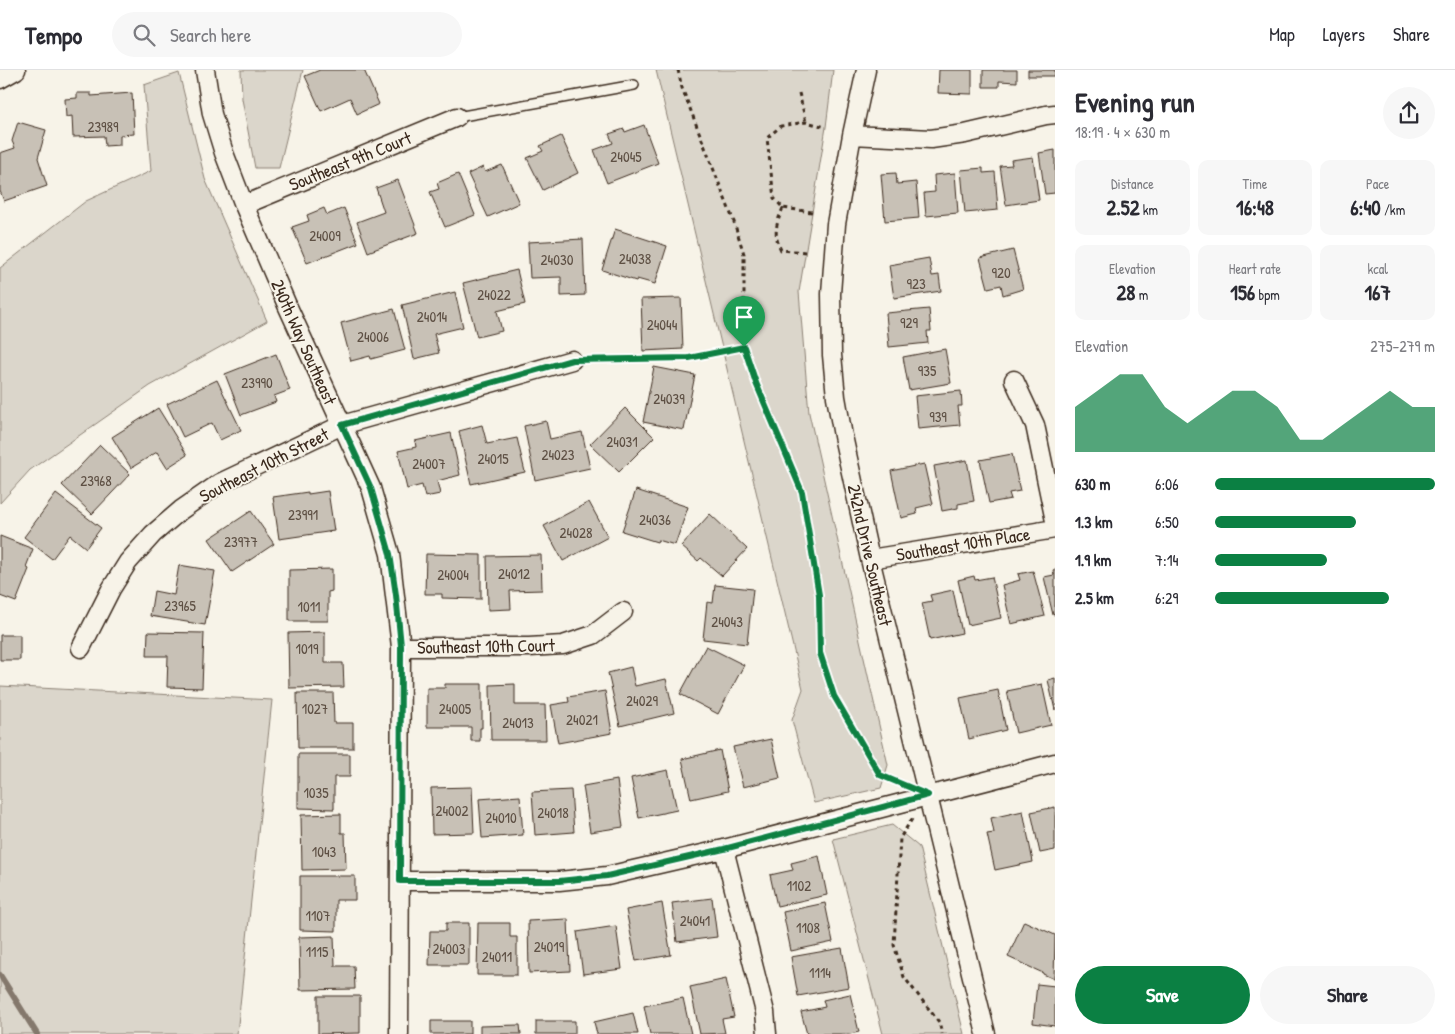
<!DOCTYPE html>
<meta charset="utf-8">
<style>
body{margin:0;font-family:"Patrick Hand",sans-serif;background:#f7f7f7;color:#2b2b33;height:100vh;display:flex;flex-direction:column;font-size:19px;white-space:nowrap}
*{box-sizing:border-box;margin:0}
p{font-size:16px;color:#7c7c81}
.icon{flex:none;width:28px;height:28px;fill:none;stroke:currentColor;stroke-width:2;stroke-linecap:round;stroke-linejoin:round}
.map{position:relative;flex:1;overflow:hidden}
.details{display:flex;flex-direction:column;background:#fff;width:400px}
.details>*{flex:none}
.pin{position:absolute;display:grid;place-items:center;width:42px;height:42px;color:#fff;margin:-51px -21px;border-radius:50% 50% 50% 0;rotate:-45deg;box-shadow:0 0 5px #0007}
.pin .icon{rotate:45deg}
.round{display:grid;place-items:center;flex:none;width:52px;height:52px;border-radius:26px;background:#f7f7f7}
.overview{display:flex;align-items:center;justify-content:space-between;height:85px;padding:0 20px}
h1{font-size:28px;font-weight:700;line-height:38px}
.metrics{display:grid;grid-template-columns:repeat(3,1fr);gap:8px;height:85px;padding:5px 20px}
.metrics div{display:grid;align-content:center;border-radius:10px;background:#f7f7f7;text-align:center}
.metrics b{font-size:21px;font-weight:700}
.metrics small{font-size:14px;font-weight:400}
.metrics p{font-size:14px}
.chart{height:140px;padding:10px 20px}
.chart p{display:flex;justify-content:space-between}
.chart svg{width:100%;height:90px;margin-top:5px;fill:#0b8043;opacity:.7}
.action{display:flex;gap:10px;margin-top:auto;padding:10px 20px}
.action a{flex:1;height:58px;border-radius:30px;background:#0b8043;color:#fff;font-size:20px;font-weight:700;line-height:58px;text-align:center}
.action a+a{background:#f7f7f7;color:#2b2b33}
ul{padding:0 20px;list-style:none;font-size:16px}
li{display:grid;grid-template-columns:80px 60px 1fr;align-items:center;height:38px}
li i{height:12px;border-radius:6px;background:#0b8043}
header{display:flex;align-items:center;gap:30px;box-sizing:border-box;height:70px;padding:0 25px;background:#fff;border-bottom:1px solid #e1e1e2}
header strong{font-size:24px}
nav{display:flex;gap:28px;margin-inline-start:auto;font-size:18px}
.search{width:350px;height:45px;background:#f7f7f7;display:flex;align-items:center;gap:12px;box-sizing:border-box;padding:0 18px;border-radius:28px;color:#7c7c81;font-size:19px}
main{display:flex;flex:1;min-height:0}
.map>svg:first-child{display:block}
.green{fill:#dbd6cb;stroke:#8b8074}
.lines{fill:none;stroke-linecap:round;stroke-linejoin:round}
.stream{stroke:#84786c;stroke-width:6}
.building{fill:#c8c1b6;stroke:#3b2a1e}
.lane-casing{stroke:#3b2a1e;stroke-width:12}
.street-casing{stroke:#3b2a1e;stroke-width:21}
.path{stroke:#3b2a1e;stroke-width:3;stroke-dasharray:4 4;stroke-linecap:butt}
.lane{stroke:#f7f3e8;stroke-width:9}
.street{stroke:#f7f3e8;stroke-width:18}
.route-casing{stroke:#fff;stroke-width:10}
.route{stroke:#0b8043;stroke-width:6}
.labels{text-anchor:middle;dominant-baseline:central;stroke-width:4;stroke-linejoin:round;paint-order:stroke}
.number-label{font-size:15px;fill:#5e5044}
.street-label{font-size:18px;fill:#3b2a1e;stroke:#f7f3e8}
</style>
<header>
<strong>Tempo</strong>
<div class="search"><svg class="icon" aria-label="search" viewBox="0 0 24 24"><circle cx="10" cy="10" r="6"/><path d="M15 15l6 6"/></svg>Search here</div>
<nav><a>Map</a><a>Layers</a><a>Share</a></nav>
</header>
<main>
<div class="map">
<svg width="1055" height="964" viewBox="0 0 1055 964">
<rect width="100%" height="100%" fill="#f7f3e8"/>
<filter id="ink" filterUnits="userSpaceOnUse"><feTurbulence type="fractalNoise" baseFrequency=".02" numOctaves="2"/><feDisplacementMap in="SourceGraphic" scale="10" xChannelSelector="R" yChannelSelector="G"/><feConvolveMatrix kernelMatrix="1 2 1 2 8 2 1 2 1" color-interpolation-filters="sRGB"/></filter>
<g filter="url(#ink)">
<!-- green -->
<path class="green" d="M241,0H303L279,98H255L242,29Z
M656,0H833L826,57L799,222L809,343L888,695L881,718L814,733L792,650L803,619Z
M179,3L205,109L267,251L150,316L30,400L0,433V198L86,131L151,101L144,15Z
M0,616L272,630L237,964H0Z
M892,755L919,777L964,964H883L833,769Z"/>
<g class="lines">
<!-- stream -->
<path class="stream" d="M0,905L37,964"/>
</g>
<!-- building -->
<path class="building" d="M320,0H364L379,34L357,44L350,28L321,41L305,6Z
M939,0H972V24L938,23Z
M983,0H1017V12L999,11V17H983Z
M1028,0H1055V6H1028Z
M77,23H91V26L132,23L134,64L120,65V75L105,76L104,66L73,67L72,46L66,47L65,29L77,28Z
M18,52L46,60L38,88L47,116L4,131L0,121V83L15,78L12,71Z
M644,55L658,93L607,113L594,80L613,73L609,64L624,59L625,62Z
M561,66L578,103L543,120L527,88L543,81L540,76Z
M1055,80V123L1045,124L1039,83Z
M1033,87L1039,130L1006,135L1000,96L1012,95L1011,90Z
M502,95L519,133L488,147L468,104L483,97L485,102Z
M983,98V103L995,102L998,140L965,143L961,100Z
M896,103L897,114L916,112L919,148L885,151L881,104Z
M955,103L958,143L926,146L924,123L935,122L934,105Z
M458,104L475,145L445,157L430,122L439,119L437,113Z
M398,110L418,163L368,182L357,152L384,142L376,118Z
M324,138L327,145L344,138L358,173L307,193L292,157L309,151L307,145Z
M615,159L667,176L655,214L637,209L636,211L602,200Z
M583,169L585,225L561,226V207L530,208L528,172Z
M1013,180L1023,219L1003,225L1001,215L988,218L980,188Z
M929,188L932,206L939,205L941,221L894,228L889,195Z
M517,200L525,234L497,241L502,261L477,267L463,213Z
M455,222L463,257L434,264L439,283L414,289L402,235Z
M681,228L683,279L643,281L641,229Z
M394,239L405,280L371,289L370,286L351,291L341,253Z
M929,239L931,261H927L928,273L889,277L886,243Z
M945,279L951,313L909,320L903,287Z
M276,284L290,320L274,326L276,332L241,345L225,304Z
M654,297L695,305L684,360L643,352Z
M217,310L241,360L220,370L212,353L183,367L167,334Z
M961,321L962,336H958L960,355L918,359L915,326Z
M158,338L187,385L167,398L157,382L131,398L112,367Z
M625,338L654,367L619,402L590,374Z
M546,351L550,369L582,362L590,398L535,410L524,356Z
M482,355L487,374L517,368L525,402L471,414L459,361Z
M451,363L460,405L437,411L440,424L425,427L422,415L407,419L398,381L416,377L415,371Z
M100,375L130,404L92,444L62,415Z
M1012,384L1020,421L1009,423L1011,429L989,433L980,390Z
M967,390L974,431L958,434V438L942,441L934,396Z
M924,394L933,434L916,438L917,444L901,448L891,401Z
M636,420L688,437L675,475L658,470L657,472L622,461Z
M328,421L334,461L279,469L273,427L308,422V424Z
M56,424L101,458L86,478L70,465L52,489L24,467Z
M589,432L608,467L563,491L544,456Z
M251,441L274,474L232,502L209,469Z
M710,444L747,479L722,506L701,488L698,491L681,476Z
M0,466L33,479L26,497L29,499L16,532L0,526Z
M426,484L481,485V529L442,528V524H425Z
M541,485L542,520L510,521L511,539L488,540L487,486Z
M179,495L215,501L205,555L150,546L154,521L174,525Z
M332,499V521L328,522V551H289V500Z
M1055,499V544L1053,545L1044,507L1054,505L1053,500Z
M1033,501L1045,546L1011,554L1002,515L1020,510L1018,504Z
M974,506L975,510L992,507L1001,548L968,555L958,510Z
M715,515L753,519L747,574L703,569L707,532L713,533Z
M953,520L962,563L930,570L922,533L932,531L930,525Z
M148,562L204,563L202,618L167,617L168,586H147Z
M325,562V593H343L344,617L289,618L288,563Z
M0,565H20V590H0Z
M706,576L744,595L718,644L680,624Z
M631,597L635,616L666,609L674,643L620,656L608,603Z
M1055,608V640L1048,610Z
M445,614H482V658H480V671H471V657H427V618H445Z
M515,614V635H545L546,670H491L490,615Z
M1042,614L1051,655L1016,663L1007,621Z
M998,620L1006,660L969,669L960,628Z
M605,621L612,663L558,673L551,635L569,632L568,627Z
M297,623H333L334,653H353V678H298Z
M771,669L780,708L743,717L733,677Z
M720,680L728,721L691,729L682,689Z
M298,684H350V707H334V739L298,738Z
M668,700L677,740L639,748L631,708Z
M617,710L623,757L590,762L583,716Z
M472,717L474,763L432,764L431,718Z
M571,720L574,762L535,765L532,722Z
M520,726L523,765L482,768L479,729Z
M1055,737V780L1040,783L1031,742Z
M1023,741L1033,792L995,800L987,764L994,763L991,748Z
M341,744V763H345L346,799L302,800L301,745Z
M819,786L827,825L777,836L770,805L793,800L791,793Z
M300,806H355V830H336V861L300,860Z
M712,828L717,867L677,872L672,833Z
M662,833L671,885L636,891L626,840Z
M825,833L833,872L791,881L783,842Z
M568,849L570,901L529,903L528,851Z
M1024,851L1055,865L1054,909L1043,904V903L1008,887Z
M446,853H469V895H429L430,861H446Z
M478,853H510V867H517V905H477Z
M616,856L622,899L583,904L577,862Z
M334,866L335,896H354L355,919L300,920L299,867Z
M842,878L849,917L798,926L791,887Z
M726,909L734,947L722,949L725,963L700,964L690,917Z
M1037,914L1055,916V956L1033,953Z
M850,924L859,962L850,964H807L801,942L825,937L823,930Z
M318,926H360V963L318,964Z
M683,928L691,964H650L644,936Z
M633,943L638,964H597L594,952Z
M431,951H470V964H431Z
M536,951H575V964H536Z
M520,955L521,964H480V956Z"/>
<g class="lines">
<!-- lane casing -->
<g class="lane-casing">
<path id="lane" d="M457,47L634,15"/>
</g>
<!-- street casing -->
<g class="street-casing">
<path id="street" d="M205,0L212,44L224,83L244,135L287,235L371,418L390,484L401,577L399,964
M866,0L852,65L836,154L831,224L832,285L836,327L843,366L870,489L986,964
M0,9L16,0
M852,65L931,69L965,64L1046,45L1055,44
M244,135L457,47
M1014,310L1035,355L1055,451
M870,489L1055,459
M401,577H529L563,575L593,565L623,542
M81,578L111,519L128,492L153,464L181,440L220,413L342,355L572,290
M724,779L765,942L767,964
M400,811H559L607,806L724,779L1055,693"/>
</g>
<!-- path -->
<path class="path" d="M678,0L682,18L734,152L744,184V277L756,313L802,422L819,525L821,583L834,626L880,705L902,714
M799,23L806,52
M783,138C776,154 773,164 781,180L806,182
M812,142L783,138L774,128L767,68L781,56L806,52L826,57
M590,289L689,288L744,277
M912,749L900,768L894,875L904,907L939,952L942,964"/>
<!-- lane -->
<use href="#lane" class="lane"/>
<!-- street -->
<use href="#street" class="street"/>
</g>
</g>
<g class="lines" filter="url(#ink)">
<!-- route casing -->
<g class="route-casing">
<path id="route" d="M744,277L756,313L802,422L819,525L820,583L834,626L880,705L928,725L724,779L607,806L559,811H400L401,576L396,525L390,484L371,418L342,355L572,290L689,288Z"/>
</g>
<!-- route -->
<use href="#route" class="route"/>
</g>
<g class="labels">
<!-- number labels -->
<g class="number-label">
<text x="103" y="56">23989</text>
<text x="626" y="86">24045</text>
<text x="325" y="165">24009</text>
<text x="635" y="188">24038</text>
<text x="557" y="189">24030</text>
<text x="1001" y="202">920</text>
<text x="916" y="213">923</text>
<text x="494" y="224">24022</text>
<text x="432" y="246">24014</text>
<text x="909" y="252">929</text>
<text x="662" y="254">24044</text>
<text x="373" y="266">24006</text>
<text x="927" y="300">935</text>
<text x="257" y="312">23990</text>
<text x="669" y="328">24039</text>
<text x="938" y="346">939</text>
<text x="622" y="371">24031</text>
<text x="558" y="384">24023</text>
<text x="493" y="388">24015</text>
<text x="429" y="393">24007</text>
<text x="96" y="410">23968</text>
<text x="303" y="444">23991</text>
<text x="655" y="449">24036</text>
<text x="576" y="462">24028</text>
<text x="241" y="471">23977</text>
<text x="514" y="503">24012</text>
<text x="453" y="504">24004</text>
<text x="180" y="535">23965</text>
<text x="309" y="536">1011</text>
<text x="727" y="551">24043</text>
<text x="307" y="578">1019</text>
<text x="642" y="630">24029</text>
<text x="315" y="638">1027</text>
<text x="455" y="638">24005</text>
<text x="582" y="649">24021</text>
<text x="518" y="652">24013</text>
<text x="316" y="722">1035</text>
<text x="452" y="740">24002</text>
<text x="553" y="742">24018</text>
<text x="501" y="747">24010</text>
<text x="324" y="781">1043</text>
<text x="799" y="815">1102</text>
<text x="318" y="845">1107</text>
<text x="695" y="850">24041</text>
<text x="808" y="857">1108</text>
<text x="549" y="876">24019</text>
<text x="449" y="878">24003</text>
<text x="317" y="881">1115</text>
<text x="497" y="886">24011</text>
<text x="820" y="902">1114</text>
</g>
<!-- street labels -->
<g class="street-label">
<text transform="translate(350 91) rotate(-22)">Southeast 9th Court</text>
<text transform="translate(304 272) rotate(66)">240th Way Southeast</text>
<text transform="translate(264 395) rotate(-27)">Southeast 10th Street</text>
<text transform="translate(963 474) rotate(-9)">Southeast 10th Place</text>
<text transform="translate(870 485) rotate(77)">242nd Drive Southeast</text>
<text transform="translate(486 576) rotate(-1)">Southeast 10th Court</text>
</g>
</g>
</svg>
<div class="pin" style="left:744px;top:277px;background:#1e9e55"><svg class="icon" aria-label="arrive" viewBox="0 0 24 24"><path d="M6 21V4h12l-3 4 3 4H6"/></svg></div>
</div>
<section class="details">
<div class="overview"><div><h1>Evening run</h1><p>18:19 · 4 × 630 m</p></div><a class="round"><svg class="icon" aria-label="share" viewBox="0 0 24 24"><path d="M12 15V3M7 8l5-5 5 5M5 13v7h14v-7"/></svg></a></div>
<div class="metrics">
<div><p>Distance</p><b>2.52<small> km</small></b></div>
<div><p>Time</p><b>16:48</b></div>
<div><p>Pace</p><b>6:40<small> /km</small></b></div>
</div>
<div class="metrics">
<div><p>Elevation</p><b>28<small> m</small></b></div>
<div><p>Heart rate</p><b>156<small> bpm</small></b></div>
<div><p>kcal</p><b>167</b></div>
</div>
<div class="chart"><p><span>Elevation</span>275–279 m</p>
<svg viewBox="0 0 160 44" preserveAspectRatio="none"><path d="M0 44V22L10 14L20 6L30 6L40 22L50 30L60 22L70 14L80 14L90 22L100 38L110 38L120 30L130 22L140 14L150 22L160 22V44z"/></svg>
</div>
<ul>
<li><b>630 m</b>6:06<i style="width:100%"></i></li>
<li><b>1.3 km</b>6:50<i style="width:64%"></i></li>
<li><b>1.9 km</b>7:14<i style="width:51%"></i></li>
<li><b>2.5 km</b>6:29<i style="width:79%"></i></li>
</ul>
<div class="action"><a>Save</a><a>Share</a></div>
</section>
</main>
